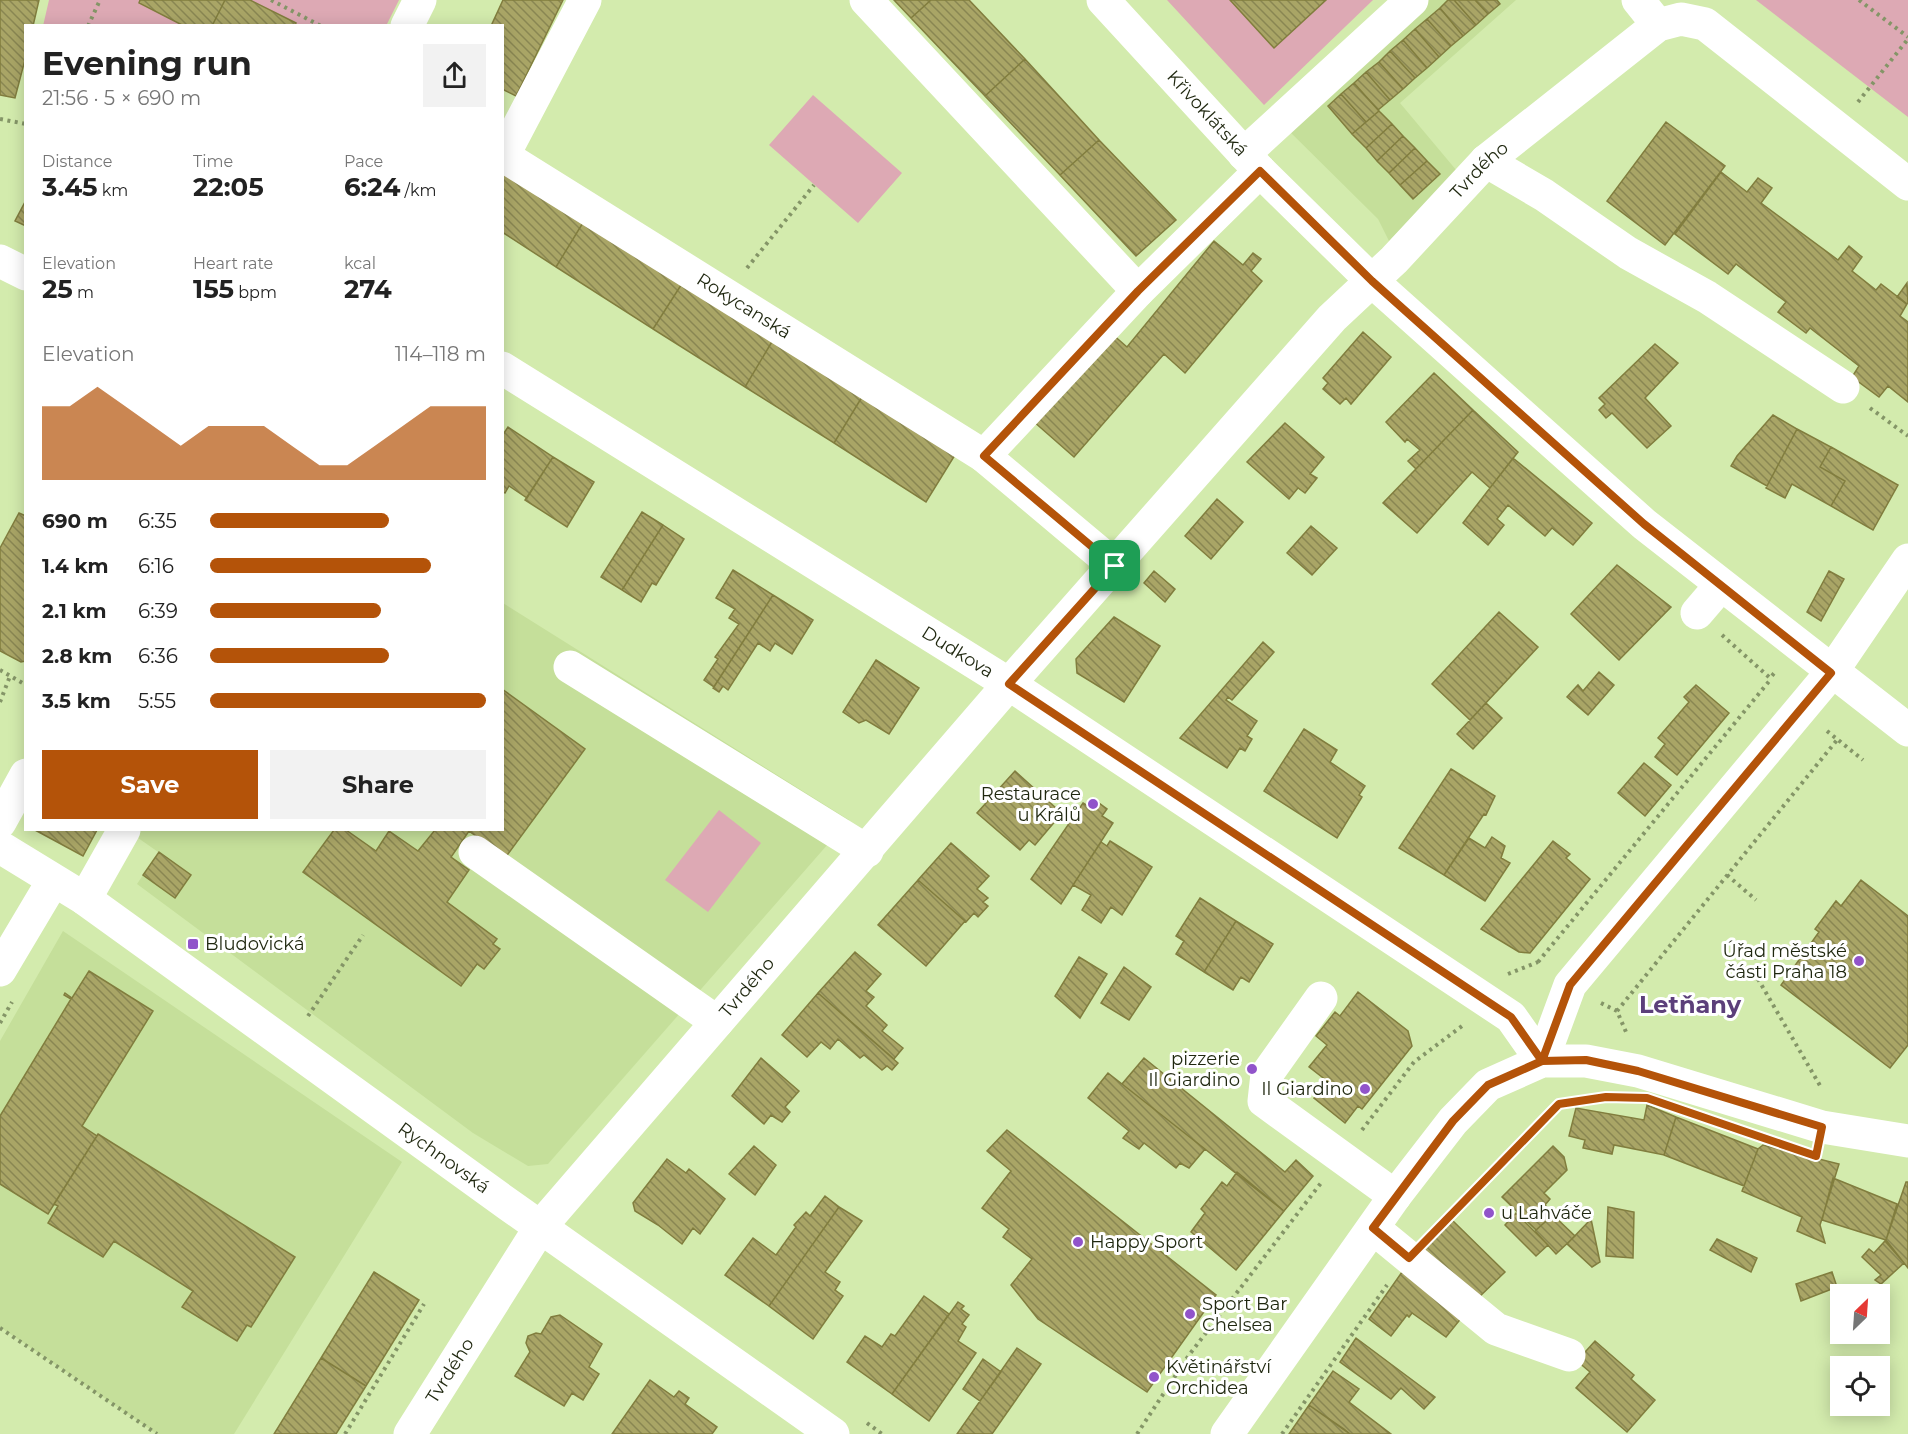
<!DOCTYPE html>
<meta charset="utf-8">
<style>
body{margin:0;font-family:Montserrat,sans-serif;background:#f2f2f2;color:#222;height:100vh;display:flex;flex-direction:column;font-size:22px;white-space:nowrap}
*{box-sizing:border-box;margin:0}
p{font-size:20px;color:#767676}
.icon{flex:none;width:33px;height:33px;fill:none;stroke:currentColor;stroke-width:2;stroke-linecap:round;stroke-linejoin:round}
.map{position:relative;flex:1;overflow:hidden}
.drawer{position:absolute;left:24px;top:24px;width:480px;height:807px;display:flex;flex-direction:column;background:#fff;border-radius:0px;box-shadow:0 3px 15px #0003}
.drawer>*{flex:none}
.needle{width:39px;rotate:25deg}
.controls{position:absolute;left:1830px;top:1284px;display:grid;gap:12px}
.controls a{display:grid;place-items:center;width:60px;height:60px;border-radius:0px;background:#fff;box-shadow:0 3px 15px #0003;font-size:30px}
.pin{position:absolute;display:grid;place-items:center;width:51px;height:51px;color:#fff;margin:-26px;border-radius:12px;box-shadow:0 3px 9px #0006}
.round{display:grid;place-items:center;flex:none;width:63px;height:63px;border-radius:0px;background:#f2f2f2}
.summary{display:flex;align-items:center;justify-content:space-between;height:102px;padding:0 18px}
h1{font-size:33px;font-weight:700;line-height:45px}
.stats{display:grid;grid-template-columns:repeat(3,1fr);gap:9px;height:102px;padding:6px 18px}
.stats div{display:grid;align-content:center}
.stats b{font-size:26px;font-weight:700}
.stats small{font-size:16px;font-weight:400}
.stats p{font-size:16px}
.chart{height:168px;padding:12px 18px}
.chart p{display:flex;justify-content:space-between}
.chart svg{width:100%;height:108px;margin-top:6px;fill:#b45309;opacity:.7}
.action{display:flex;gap:12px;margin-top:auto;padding:12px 18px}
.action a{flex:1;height:69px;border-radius:0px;background:#b45309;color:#fff;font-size:24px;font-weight:700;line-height:69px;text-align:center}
.action a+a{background:#f2f2f2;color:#222}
ul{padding:0 18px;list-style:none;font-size:20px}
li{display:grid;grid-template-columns:96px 72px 1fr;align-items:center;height:45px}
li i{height:15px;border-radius:8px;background:#b45309}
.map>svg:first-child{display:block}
.built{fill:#c5df9a}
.green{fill:#dda9b4}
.building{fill:url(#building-back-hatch);stroke:#817d3e;stroke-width:1.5}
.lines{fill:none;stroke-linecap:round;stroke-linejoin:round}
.path{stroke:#849567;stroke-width:4;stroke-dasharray:3 4.5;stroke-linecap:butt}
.minor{stroke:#fff;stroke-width:33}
.route-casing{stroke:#fff;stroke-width:12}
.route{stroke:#b45309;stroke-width:8}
.poi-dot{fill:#9154ca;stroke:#fff;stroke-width:2}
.labels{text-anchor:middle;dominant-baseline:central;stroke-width:6;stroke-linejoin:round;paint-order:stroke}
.street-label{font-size:18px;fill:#1f270f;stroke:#fff}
.poi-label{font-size:18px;fill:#1f270f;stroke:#fff;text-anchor:start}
.district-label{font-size:24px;font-weight:bold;fill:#5c3f7a;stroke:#fff}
</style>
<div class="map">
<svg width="1908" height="1434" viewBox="0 0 1908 1434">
<defs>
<pattern id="building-back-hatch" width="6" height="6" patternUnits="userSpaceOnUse" patternTransform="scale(1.5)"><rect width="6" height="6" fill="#a9a566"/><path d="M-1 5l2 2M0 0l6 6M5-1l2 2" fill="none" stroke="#898652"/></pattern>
</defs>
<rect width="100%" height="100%" fill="#d3ebad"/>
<!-- built -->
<path class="built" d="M1425,0H1516L1400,103L1457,171L1389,241L1378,219L1285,127Z
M503,603L849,820L548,1164L528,1166L473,1133L137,884L143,875L175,898L191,875L131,833L134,830H502Z
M63,931L402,1162L234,1434H157L0,1327V1041Z"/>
<!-- green -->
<path class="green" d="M49,0H140L139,3L184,25L43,26Z
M250,0H399L386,26L295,25L296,23Z
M1167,0H1230L1274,48L1326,0H1373L1264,105Z
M1756,0H1908V117Z
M813,95L902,173L858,223L769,145Z
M719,810L761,843L708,912L665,880Z"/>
<!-- building -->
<path class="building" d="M0,0H39L33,26H26V56L15,98L0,95Z
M140,0H225L212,26H184L139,3Z
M225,0H250L296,23L295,26H212Z
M503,0H563L516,96L502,89V26H491Z
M894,0H931L911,18Z
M931,0H969L1025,59L985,96L911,18Z
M1230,0H1326L1274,48Z
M1448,0H1454L1476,25L1463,36L1440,8Z
M1454,0H1475L1488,14L1476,25Z
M1475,0H1497L1500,4L1488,14Z
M1440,8L1463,36L1451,46L1427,19Z
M1427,19L1451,46L1439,57L1415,29Z
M1415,29L1439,57L1427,68L1403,40Z
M1403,40L1427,68L1415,78L1390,51Z
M1390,51L1415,78L1403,89L1379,62Z
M1025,59L1099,140L1060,175L985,96Z
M1379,62L1403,89L1390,100L1366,72Z
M1366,72L1390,100L1378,110L1354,83Z
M1354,83L1379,111L1366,122L1341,94Z
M1341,94L1366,122L1352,134L1328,106Z
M1379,111L1392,124L1366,148L1352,134Z
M1666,122L1725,166L1665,245L1607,201Z
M1392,124L1403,136L1377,161L1366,148Z
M1403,136L1415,148L1389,173L1377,161Z
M1099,140L1176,220L1136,256L1060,175Z
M1415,148L1427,161L1400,185L1389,173Z
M1427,161L1440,174L1413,199L1400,185Z
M502,167L584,221L556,267L502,232Z
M1721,172L1747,192L1758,178L1772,188L1761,203L1838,260L1849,246L1862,257L1852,271L1876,290L1881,284L1907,304L1900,316L1908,322V402L1888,386L1879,397L1852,377L1859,366L1810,328L1806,333L1778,312L1786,302L1736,264L1728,274L1675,234Z
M26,200V226L15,221Z
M584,221L683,282L653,329L556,267Z
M1214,241L1243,265L1253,253L1261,259L1251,271L1262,281L1185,373L1164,354L1074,457L1033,421L1111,333L1127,347Z
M683,282L773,340L745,387L653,329Z
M1907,283L1908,303L1907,304L1897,297Z
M1363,332L1391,357L1351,404L1346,398L1340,404L1323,389L1328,383L1323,378Z
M773,340L862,397L834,443L745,387Z
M1655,344L1678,363L1645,398L1671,426L1647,448L1612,413L1606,418L1599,410L1605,404L1599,398Z
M1434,373L1473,410L1416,469L1408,461L1420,450L1407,439L1405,442L1386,422Z
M862,397L955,455L926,502L834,443Z
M1473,410L1518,452L1490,488L1472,472L1417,533L1383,503Z
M1773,415L1797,429L1767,486L1731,466L1737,456Z
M1285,423L1324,457L1310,474L1317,478L1305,493L1298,488L1289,499L1247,462Z
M508,427L553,457L527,498L509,486L505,493L502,491V436Z
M1797,429L1831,447L1820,467L1845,481L1831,506L1792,484L1785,498L1766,488Z
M1831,447L1898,485L1873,530L1831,506L1845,481L1820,467Z
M553,457L594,482L567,527L525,500Z
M1513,458L1592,523L1573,545L1552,528L1545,536L1508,505L1497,519L1504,525L1488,545L1463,523Z
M1217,499L1243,522L1211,559L1185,536Z
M642,512L663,525L622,590L601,577Z
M19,513L26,516V661L21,662L0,651V548Z
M663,525L684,539L656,585L652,583L641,602L622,590Z
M1311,526L1337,548L1312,575L1287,553Z
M1617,565L1671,607L1619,660L1571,614Z
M733,570L773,595L714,687L704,680L718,659L715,657L739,624L729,618L735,609L716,598Z
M1154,571L1175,589L1165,602L1144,583Z
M1829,571L1844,579L1821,621L1807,612Z
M773,595L813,620L792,654L775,643L770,651L758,643L728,690L723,686L719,692L713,688Z
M1499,612L1538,647L1470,720L1432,684Z
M1114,617L1160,646L1124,702L1077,673L1076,659Z
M1263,642L1274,652L1232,700L1228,697L1226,700L1257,721L1247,736L1252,739L1245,751L1240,748L1227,768L1180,738Z
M876,660L919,688L889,734L866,720L859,723L843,712Z
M1599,672L1614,685L1588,715L1567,697L1578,685L1583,691Z
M1696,685L1729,713L1677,775L1655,757L1665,744L1658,738L1689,702L1684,697Z
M502,689L585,749L505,858L469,831L451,857L469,870L447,902L497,939L493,944L500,949L484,969L477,964L461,986L303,872L334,830H346L376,851L389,831L418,851L435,830H502Z
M1486,703L1502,718L1473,749L1457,734Z
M1304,729L1337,750L1330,762L1365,786L1359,795L1362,797L1337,838L1264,791Z
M1644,763L1671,785L1645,816L1618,793Z
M1451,769L1495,796L1486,815L1484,814L1444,875L1399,848Z
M1015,771L1056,808L1051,814L1057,819L1035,845L1029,840L1020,850L977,813Z
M1083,803L1094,810L1099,803L1107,809L1102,816L1113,823L1061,904L1031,879Z
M35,830H97L83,856Z
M1492,837L1505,846L1501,858L1510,863L1485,901L1444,875L1469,838L1485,848Z
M1110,841L1152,867L1122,915L1111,907L1101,923L1082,910L1091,895L1073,885L1101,842L1107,846Z
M1553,841L1570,854L1566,858L1590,879L1530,953L1519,952L1481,929Z
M951,843L989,876L977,889L988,898L983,902L988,906L978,917L974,913L966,922L918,880Z
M159,852L191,875L175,898L143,875Z
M918,880L965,921L926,966L878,925Z
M1861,880L1908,916V1045L1890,1068L1781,985L1819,932L1815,929L1836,901L1841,906Z
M1200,898L1236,921L1204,972L1176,954L1184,941L1176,936Z
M1236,921L1273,944L1249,982L1241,977L1233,990L1204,972Z
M855,952L881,974L866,991L874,997L866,1006L887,1025L882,1031L903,1048L894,1059L818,993Z
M1079,957L1107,974L1080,1018L1055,996Z
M1124,967L1151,987L1129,1020L1101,1003Z
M89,971L153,1011L82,1126L97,1136L48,1214L0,1184V1116L71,999L64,995L65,993L72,998Z
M1358,992L1408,1031L1412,1046L1362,1109L1358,1106L1345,1123L1314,1098L1327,1081L1309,1067L1327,1045L1316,1036L1335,1012L1340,1016Z
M818,993L898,1063L892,1070L887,1066L882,1070L864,1055L860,1058L838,1039L830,1049L821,1042L807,1057L782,1035Z
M761,1058L799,1091L785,1107L790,1112L782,1122L771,1115L764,1124L732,1096Z
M1144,1058L1285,1172L1296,1160L1313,1176L1284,1211L1122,1084Z
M1108,1073L1205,1149L1189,1168L1180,1163L1176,1168L1144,1143L1139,1149L1123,1138L1129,1131L1088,1098Z
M1647,1105L1676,1117L1664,1155L1614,1145L1612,1154L1583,1148L1585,1140L1569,1136L1576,1108L1644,1120Z
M1676,1117L1758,1149L1744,1186L1664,1155Z
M1007,1130L1216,1295L1147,1392L1038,1319L1011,1285L1032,1259L1003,1237L1009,1229L982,1208L1011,1171L987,1151Z
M98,1134L295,1257L251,1327L247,1325L237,1341L182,1307L193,1291L114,1241L103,1257L48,1223L58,1206L54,1204Z
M1763,1145L1839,1164L1820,1225L1825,1243L1797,1231L1802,1217L1742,1191L1758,1149Z
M754,1146L776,1165L755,1195L729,1174Z
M1553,1146L1564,1157L1567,1170L1544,1193L1550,1199L1545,1205L1554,1214L1536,1230L1502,1197Z
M667,1159L686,1173L689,1169L725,1199L700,1234L693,1228L682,1244L658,1225L635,1211L633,1203Z
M1237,1172L1284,1211L1236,1270L1191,1232L1205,1213L1201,1209L1222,1182L1227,1186Z
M1833,1178L1897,1204L1886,1240L1822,1220Z
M1906,1182H1908V1268L1886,1240Z
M825,1196L839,1207L769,1306L725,1275L753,1238L776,1255L796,1227L794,1225L806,1212L810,1216Z
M839,1207L862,1221L825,1272L840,1282L835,1290L843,1296L813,1339L769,1306Z
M1608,1207L1634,1212L1633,1258L1606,1256Z
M1516,1213L1548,1245L1536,1256L1505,1225Z
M1553,1215L1575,1236L1556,1254L1535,1231Z
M1591,1219L1600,1262L1592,1267L1567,1244Z
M1452,1220L1505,1272L1475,1301L1424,1250Z
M1717,1239L1757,1258L1751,1272L1710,1250Z
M1885,1241L1904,1263L1881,1284L1875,1280L1881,1275L1862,1257L1869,1249L1874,1253Z
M374,1272L419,1300L366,1386L321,1358Z
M1402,1272L1463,1316L1446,1337L1412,1313L1409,1317L1407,1315L1391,1336L1369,1319Z
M1832,1272L1837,1287L1801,1301L1796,1284Z
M924,1296L949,1314L892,1394L847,1362L865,1336L882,1347L891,1334L895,1336Z
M958,1302L964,1306L961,1309L969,1315L962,1324L966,1327L958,1341L976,1353L929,1421L892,1394Z
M560,1315L602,1344L589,1367L599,1374L583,1400L572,1393L564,1406L515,1376L530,1352L526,1343L528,1336L536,1333L541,1334L551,1317Z
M1356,1338L1435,1397L1424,1409L1401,1388L1391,1399L1340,1362Z
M1595,1341L1634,1375L1631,1379L1655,1400L1627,1432L1576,1388L1590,1372L1577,1361Z
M1017,1348L1041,1364L992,1434H957Z
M321,1358L366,1386L336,1434H274Z
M983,1359L1001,1372L980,1401L963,1389Z
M1333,1371L1359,1389L1349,1402L1391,1434H1350L1309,1405Z
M650,1380L674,1397L679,1391L689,1398L685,1404L717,1427L712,1434H612Z
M1309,1405L1344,1429L1350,1434H1289Z"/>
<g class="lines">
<!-- path -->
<path class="path" d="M271,0L321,26
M1859,0L1908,37
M88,26L100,0
M1858,102L1908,39
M0,119L26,124
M747,268L814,185
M1870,408L1908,436
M1722,635L1770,678L1776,671
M0,670L26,685
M0,702L10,676
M1827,731L1863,760
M1727,875L1756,900
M1755,949L1758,979L1822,1089
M1538,962L1771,679
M1508,974L1538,962L1542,965
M1601,1003L1617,1011L1626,1032
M1617,1011L1837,740
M308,1016L363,935
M0,1023L12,1002
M1362,1130L1414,1062L1462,1026
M1434,1233L1559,1104L1591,1099
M0,1328L157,1434
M867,1423L882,1434
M345,1434L424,1304
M1137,1434L1189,1355L1321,1183
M1282,1434L1387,1285"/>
<!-- minor -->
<g class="minor">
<path d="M866,0L1138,291"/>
<path id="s1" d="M1103,0L1260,171L1372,281L1644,524L1908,730"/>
<path d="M1638,0L1658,25"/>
<path d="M407,26L420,0"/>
<path d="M1244,154L1412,0"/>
<path id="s2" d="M502,155L984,456"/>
<path d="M503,156L585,0"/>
<path d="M1486,161L1544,195L1628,253L1707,297L1843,387"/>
<path d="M0,261L26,274"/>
<path id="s3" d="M502,368L1009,684L1511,1017L1542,1061"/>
<path d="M1115,566L984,456L1138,291L1260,171"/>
<path d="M1697,613L1721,585"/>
<path d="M570,667L867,851"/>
<path d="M0,822L26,775"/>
<path id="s4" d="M0,847L85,899L509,1205L833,1434"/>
<path d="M475,852L717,1022"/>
<path d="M85,899L124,830"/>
<path d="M0,970L53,881"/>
<path d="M1321,998L1267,1074L1264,1101L1395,1196"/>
<path d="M1542,1061L1570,985L1831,673L1908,560"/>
<path d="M1373,1228L1496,1329L1569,1355"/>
<path id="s5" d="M410,1434L541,1226L1009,684L1332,318L1394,260L1486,161L1658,25L1681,19L1705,24L1908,184"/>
<path d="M1227,1434L1395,1196L1453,1121L1488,1085L1542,1061H1586L1638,1071L1822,1127L1908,1141"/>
</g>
</g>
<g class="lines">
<!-- route casing -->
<g class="route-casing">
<path id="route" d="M1115,566L1009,684L1511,1017L1542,1061L1586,1060L1638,1071L1822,1127L1816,1156L1647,1098L1606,1097L1559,1104L1409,1258L1373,1228L1453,1121L1488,1085L1542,1061L1570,985L1831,673L1644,524L1372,281L1260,171L1138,291L984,456L1115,566"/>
</g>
<!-- route -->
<use href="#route" class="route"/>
</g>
<!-- markers -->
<g class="poi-dot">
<circle cx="1093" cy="804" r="6"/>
<rect x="187" y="938" width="12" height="12" rx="3"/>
<circle cx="1859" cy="961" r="6"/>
<circle cx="1252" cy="1069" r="6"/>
<circle cx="1365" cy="1089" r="6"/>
<circle cx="1489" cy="1213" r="6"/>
<circle cx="1078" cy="1242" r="6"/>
<circle cx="1190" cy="1314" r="6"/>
<circle cx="1154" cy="1377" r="6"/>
</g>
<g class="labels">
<!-- street labels -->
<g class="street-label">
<text stroke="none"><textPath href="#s1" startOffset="154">Křivoklátská</textPath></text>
<text stroke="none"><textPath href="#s5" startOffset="1659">Tvrdého</textPath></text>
<text stroke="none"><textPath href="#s2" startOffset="285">Rokycanská</textPath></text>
<text stroke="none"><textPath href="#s3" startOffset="537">Dudkova</textPath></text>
<text stroke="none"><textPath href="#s5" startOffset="561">Tvrdého</textPath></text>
<text stroke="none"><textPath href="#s4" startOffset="542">Rychnovská</textPath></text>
<text stroke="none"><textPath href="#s5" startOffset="75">Tvrdého</textPath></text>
</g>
<!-- poi labels -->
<g class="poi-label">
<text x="1081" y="794" text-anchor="end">Restaurace<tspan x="1081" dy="21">u Králů</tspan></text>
<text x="205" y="944">Bludovická</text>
<text x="1847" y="951" text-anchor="end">Úřad městské<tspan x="1847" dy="21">části Praha 18</tspan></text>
<text x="1240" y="1059" text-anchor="end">pizzerie<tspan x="1240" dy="21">Il Giardino</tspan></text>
<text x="1353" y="1089" text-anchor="end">Il Giardino</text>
<text x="1501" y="1213">u Lahváče</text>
<text x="1090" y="1242">Happy Sport</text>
<text x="1202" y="1304">Sport Bar<tspan x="1202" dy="21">Chelsea</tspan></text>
<text x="1166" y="1367">Květinářství<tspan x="1166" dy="21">Orchidea</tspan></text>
</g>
<!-- district labels -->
<g class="district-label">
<text x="1690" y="1004">Letňany</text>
</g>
</g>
</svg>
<div class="controls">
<a><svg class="needle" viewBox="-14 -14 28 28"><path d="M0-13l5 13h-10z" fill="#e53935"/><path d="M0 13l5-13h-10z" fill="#767676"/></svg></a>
<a><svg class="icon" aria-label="locate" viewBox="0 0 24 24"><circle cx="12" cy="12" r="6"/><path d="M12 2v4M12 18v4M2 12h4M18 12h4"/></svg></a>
</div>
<div class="pin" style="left:1115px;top:566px;background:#1e9e55"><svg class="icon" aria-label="arrive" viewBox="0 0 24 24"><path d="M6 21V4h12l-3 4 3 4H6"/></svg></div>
<section class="drawer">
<div class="summary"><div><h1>Evening run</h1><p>21:56 · 5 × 690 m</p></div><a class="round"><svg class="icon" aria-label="share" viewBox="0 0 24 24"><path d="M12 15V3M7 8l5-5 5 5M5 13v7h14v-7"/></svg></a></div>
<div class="stats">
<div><p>Distance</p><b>3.45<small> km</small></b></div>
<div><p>Time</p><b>22:05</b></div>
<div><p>Pace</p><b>6:24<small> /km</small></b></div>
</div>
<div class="stats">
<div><p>Elevation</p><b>25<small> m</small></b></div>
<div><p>Heart rate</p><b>155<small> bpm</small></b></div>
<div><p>kcal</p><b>274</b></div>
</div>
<div class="chart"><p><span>Elevation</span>114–118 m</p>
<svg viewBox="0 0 160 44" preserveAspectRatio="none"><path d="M0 44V14L10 14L20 6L30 14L40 22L50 30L60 22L70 22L80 22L90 30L100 38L110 38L120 30L130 22L140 14L150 14L160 14V44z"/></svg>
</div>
<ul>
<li><b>690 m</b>6:35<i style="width:65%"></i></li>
<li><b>1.4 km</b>6:16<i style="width:80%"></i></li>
<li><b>2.1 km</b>6:39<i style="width:62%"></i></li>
<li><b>2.8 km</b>6:36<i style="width:65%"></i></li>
<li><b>3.5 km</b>5:55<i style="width:100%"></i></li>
</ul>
<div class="action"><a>Save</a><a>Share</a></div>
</section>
</div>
